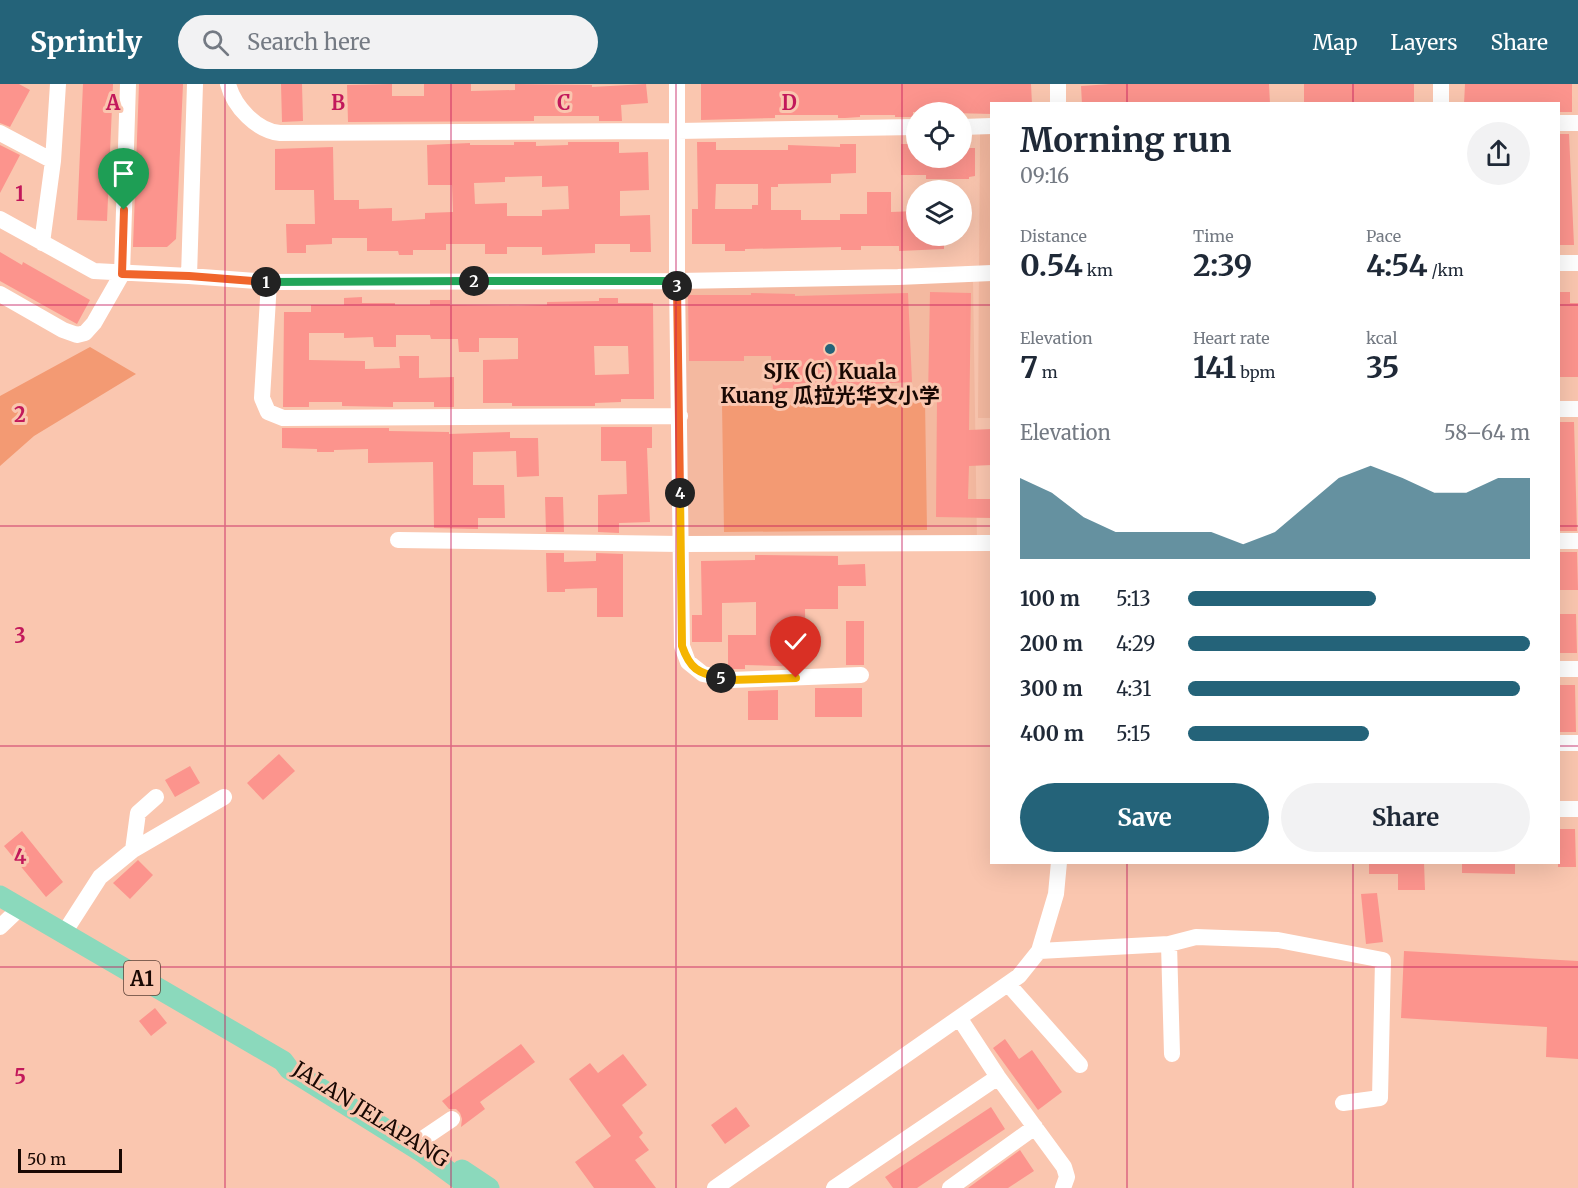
<!DOCTYPE html>
<meta charset="utf-8">
<style>
body{margin:0;font-family:Merriweather,"Noto Sans SC",serif;background:#f2f2f3;color:#1f2937;height:100vh;display:flex;flex-direction:column;font-size:22px;white-space:nowrap}
*{box-sizing:border-box;margin:0}
p{font-size:20px;color:#747a83}
.icon{flex:none;width:33px;height:33px;fill:none;stroke:currentColor;stroke-width:2;stroke-linecap:round;stroke-linejoin:round}
.map{position:relative;flex:1;overflow:hidden}
.panel{position:absolute;left:990px;top:18px;width:570px;height:762px;display:flex;flex-direction:column;background:#fff;border-radius:0px;box-shadow:0 6px 24px #0002}
.panel>*{flex:none}
.controls{position:absolute;left:906px;top:18px;display:grid;gap:12px}
.controls a{display:grid;place-items:center;width:66px;height:66px;border-radius:50%;background:#fff;box-shadow:0 6px 24px #0002;font-size:30px}
.scale{position:absolute;left:18px;bottom:15px;width:104px;box-sizing:border-box;padding-left:6px;border:3px solid #190803;border-top:0;font-size:16px;line-height:21px;white-space:nowrap;color:#190803;-webkit-text-stroke:4px #fac6af;paint-order:stroke}
.pin{position:absolute;display:grid;place-items:center;width:51px;height:51px;color:#fff;margin:-62px -26px;border-radius:50% 50% 50% 0;rotate:-45deg;box-shadow:0 0 6px #0007}
.pin .icon{rotate:45deg}
.km{position:absolute;width:30px;height:30px;margin:-15px;border-radius:50%;background:#222;color:#fff;font-size:16px;line-height:30px;text-align:center}
.round{display:grid;place-items:center;flex:none;width:63px;height:63px;border-radius:32px;background:#f2f2f3}
.overview{display:flex;align-items:center;justify-content:space-between;height:102px;padding:0 30px}
h1{font-size:33px;font-weight:700;line-height:45px}
.stats{display:grid;grid-template-columns:repeat(3,1fr);gap:9px;height:102px;padding:6px 30px}
.stats div{display:grid;align-content:center}
.stats b{font-size:30px;font-weight:700}
.stats small{font-size:16px;font-weight:400}
.stats p{font-size:16px}
.chart{height:168px;padding:12px 30px}
.chart p{display:flex;justify-content:space-between}
.chart svg{width:100%;height:108px;margin-top:6px;fill:#246379;opacity:.7}
.button{display:flex;gap:12px;margin-top:auto;padding:12px 30px}
.button a{flex:1;height:69px;border-radius:36px;background:#246379;color:#fff;font-size:24px;font-weight:700;line-height:69px;text-align:center}
.button a+a{background:#f2f2f3;color:#1f2937}
ul{padding:0 30px;list-style:none;font-size:20px}
li{display:grid;grid-template-columns:96px 72px 1fr;align-items:center;height:45px}
li i{height:15px;border-radius:8px;background:#246379}
header{display:flex;align-items:center;gap:36px;box-sizing:border-box;height:84px;padding:0 30px;background:#246379;color:#fff}
header strong{font-size:28px}
nav{display:flex;gap:33px;margin-inline-start:auto;font-size:21px}
.search{width:420px;height:54px;background:#f2f2f3;display:flex;align-items:center;gap:15px;box-sizing:border-box;padding:0 21px;border-radius:33px;color:#747a83;font-size:22px}
.map>svg:first-child{display:block}
.built{fill:#f4b9a0}
.green{fill:#f39a73}
.building{fill:#fc948d;fill-rule:evenodd}
.lines{fill:none;stroke-linecap:round;stroke-linejoin:round}
.minor{stroke:#fff;stroke-width:16}
.major{stroke:#8bd9bc;stroke-width:21}
.split-1-casing{stroke:#fff;stroke-width:12}
.split-2-casing{stroke:#fff;stroke-width:12}
.split-3-casing{stroke:#fff;stroke-width:12}
.split-4-casing{stroke:#fff;stroke-width:12}
.split-5-casing{stroke:#fff;stroke-width:12}
.split-6-casing{stroke:#fff;stroke-width:12}
.split-1{stroke:#f0652b;stroke-width:8}
.split-2{stroke:#22a559;stroke-width:8}
.split-3{stroke:#22a559;stroke-width:8}
.split-4{stroke:#f0652b;stroke-width:8}
.split-5{stroke:#f5b400;stroke-width:8}
.split-6{stroke:#f5b400;stroke-width:8}
.grid{fill:none;stroke:#c2185b;stroke-width:1.5;stroke-opacity:0.55}
.poi-dot{fill:#246379;stroke:#fac6af;stroke-width:2}
.labels{text-anchor:middle;dominant-baseline:central;stroke-width:6;stroke-linejoin:round;paint-order:stroke}
.shield{fill:#fac6af;stroke:#5c4137;stroke-width:1.5}
.shield-label{font-size:20px;font-weight:bold;fill:#190803}
.poi-label{font-size:21px;font-weight:bold;fill:#190803;stroke:#fac6af}
.street-label{font-size:21px;fill:#190803;stroke:#fac6af}
.grid-label{font-size:20px;text-anchor:middle;font-weight:bold;fill:#c2185b;stroke:#fac6af;stroke-width:6;stroke-linejoin:round;paint-order:stroke}
</style>
<header>
<strong>Sprintly</strong>
<div class="search"><svg class="icon" aria-label="search" viewBox="0 0 24 24"><circle cx="10" cy="10" r="6"/><path d="M15 15l6 6"/></svg>Search here</div>
<nav><a>Map</a><a>Layers</a><a>Share</a></nav>
</header>
<div class="map">
<svg width="1578" height="1104" viewBox="0 0 1578 1104">
<rect width="100%" height="100%" fill="#fac6af"/>
<!-- built -->
<path class="built" d="M980,47H991L992,334H978Z
M973,197L977,458L687,455L684,199Z"/>
<!-- green -->
<path class="green" d="M90,263L136,290L34,352L0,382V312Z
M925,316L927,446L724,448L722,319Z"/>
<!-- building -->
<path class="building" d="M0,0H19L30,6L10,43L0,39Z
M83,0H113L107,137L77,136Z
M139,0H183L176,155L167,163H133Z
M281,0H302L303,37L282,38Z
M392,0V12H424V0H471V7L515,6V0L592,1V3L646,0L648,19L621,21L622,37H599V32H534V37L348,38L347,1Z
M701,0H1031L1032,20H992V30L913,28V33H895V31H860V33L845,34H838V31H775V34L701,36Z
M1111,0H1269L1270,20H1082L1081,2Z
M1304,0H1414V20H1304Z
M1465,0H1572V28H1558V20H1464Z
M1558,50H1569L1574,161H1558Z
M514,58H536V62L568,61V58H619V69L648,68L649,106L620,107V132L650,131L651,168H630V160H595V169L542,171V163H507V170H485V160H446V166H413V171H399L398,167H367V154H332V160L306,161V169H287L286,140H315L314,106H275V65L333,63L334,116H359V125L392,124V137L425,135V129L453,128L452,101H428L427,61L470,59V61H514ZM542,92V103L568,102L569,125L542,126V132H507V119L475,120L474,99L505,98V93Z
M697,58H716V66H788V61L840,63V60H856V89L831,90V99L778,100V103H771V126H801V136H840V130H867V108H891V128L916,127V152H944V165L899,167V162H861V166H841V163L745,165V167H725V160H692V125H698ZM716,100H758V121H752V125H715Z
M901,60H916V74H962V64H975V92L969,93V95H926V91H901Z
M0,61L20,71L0,109Z
M0,168L22,181L23,178L90,216L77,240L0,197Z
M930,208L971,209L969,346L992,345V381L969,382L968,415H992V434L936,433L937,314H928Z
M1558,208H1570V219H1578V293H1558Z
M751,209L795,210V212L908,209L912,298L773,305L771,272H744V277H689L688,211H751Z
M362,213V219H395V221H430V216H450V221L518,222L547,221V218L599,217V214H618V219H653L654,315H621V318L595,319V322H512V319H483V276L518,275V254H479V268H459L458,255H431L430,251H396V263H374L373,253L344,254V249H309V276L365,277V285L400,284L399,272H419V294L454,293V323H434V318H393V323L342,322V318H309V323H283L284,228H311V221H344V214ZM594,262H628L629,290L595,291Z
M1558,338H1574L1577,447H1559Z
M601,343H652V364H647L650,438L619,439V449L598,448V411L627,410L626,377H601Z
M282,344H389V347L449,348V350L510,348V354H538L539,392L517,393L516,367L473,368V401H504L505,434H478V445L434,444L433,378L368,379V365L334,366V368H317V365L282,364Z
M545,413H563L564,448H546Z
M1558,468H1577L1578,506H1558Z
M546,469H564V478L596,477V469L623,470V533H597V504L565,505V508H547Z
M755,471L838,472V481L865,480L866,502H838V525H805L806,583L745,581V585H728V551H756V518L722,519V558H692V531H702L701,477L755,476Z
M1558,530H1576L1577,569H1558Z
M846,537H864V581H846Z
M1558,601H1575L1576,648H1558Z
M815,604H862V633H815Z
M778,606V636H748V607Z
M279,670L295,687L263,716L247,699Z
M190,682L200,699L175,713L165,696Z
M1558,745H1575L1576,783H1558Z
M22,747L63,798L46,813L4,762Z
M138,776L153,791L130,815L113,799Z
M1369,778H1424L1425,806H1398V790H1369Z
M1462,778H1515V790L1462,789Z
M1377,809L1383,858L1366,860L1361,810Z
M1404,867L1578,877V975L1546,973L1547,943L1401,934Z
M155,924L167,939L151,952L139,937Z
M1005,955L1019,975L1032,966L1062,1008L1038,1026L993,964Z
M521,960L535,978L480,1018L485,1025L461,1043L462,1035L460,1029L456,1025H449L442,1017Z
M623,970L647,1001L622,1021L643,1049L639,1053L649,1066L635,1076L656,1104H594L575,1078L611,1052L569,995L590,979L598,989Z
M736,1023L750,1042L725,1060L711,1041Z
M991,1023L1005,1045L917,1104H893L885,1093Z
M1020,1066L1034,1087L1008,1104H968Z"/>
<g class="lines">
<!-- minor -->
<path class="minor" d="M228,0C234,23 257,47 280,49L678,47L916,43
M677,0V197L682,562L688,578L703,590L731,596L861,591
M1441,0V20
M1058,20V0
M1558,39H1578
M962,43L992,42
M0,49L53,77
M0,135L94,187L189,192L269,198L677,197L898,193L992,189
M42,159L53,77L58,0
M1558,179H1578
M189,192L195,0
M269,198L262,314L268,328L283,334L680,332
M0,210L63,246L77,251L85,249L94,239L122,190L128,0
M1558,325H1578
M398,456L680,460L992,459
M1558,457H1578
M1558,585H1578
M1558,659H1578
M1558,725H1578
M133,766L138,729L156,713
M0,843L20,824
M64,849L100,793L133,766L224,713
M1169,860L1172,970
M1039,867L1169,860L1196,853L1278,856L1383,876L1380,1014L1343,1019
M1008,900L1080,981
M960,935L998,993L1064,1083L1067,1093L1063,1104
M418,1058L452,1035
M715,1104L1019,892L1039,867L1056,810L1059,778
M834,1104L998,993
M950,1104L1035,1043"/>
<!-- major -->
<path class="major" d="M0,812L283,977L289,985L422,1068L471,1104
M462,1086L489,1104"/>
</g>
<g class="lines">
<!-- split-1 casing -->
<g class="split-1-casing">
<path id="split-1" d="M124,126L122,190L189,192L266,198"/>
</g>
<!-- split-2 casing -->
<g class="split-2-casing">
<path id="split-2" d="M266,198L474,197"/>
</g>
<!-- split-3 casing -->
<g class="split-3-casing">
<path id="split-3" d="M474,197H677V202"/>
</g>
<!-- split-4 casing -->
<g class="split-4-casing">
<path id="split-4" d="M677,202L680,409"/>
</g>
<!-- split-5 casing -->
<g class="split-5-casing">
<path id="split-5" d="M680,409L682,562C690,585 698,589 721,594"/>
</g>
<!-- split-6 casing -->
<g class="split-6-casing">
<path id="split-6" d="M721,594L731,596L796,594"/>
</g>
<!-- split-1 -->
<use href="#split-1" class="split-1"/>
<!-- split-2 -->
<use href="#split-2" class="split-2"/>
<!-- split-3 -->
<use href="#split-3" class="split-3"/>
<!-- split-4 -->
<use href="#split-4" class="split-4"/>
<!-- split-5 -->
<use href="#split-5" class="split-5"/>
<!-- split-6 -->
<use href="#split-6" class="split-6"/>
</g>
<!-- grid -->
<path class="grid" d="M225,0V1104M451,0V1104M676,0V1104M902,0V1104M1127,0V20M1353,0V20M0,221H992M1558,221H1578M0,442H992M1558,442H1578M0,662H992M1558,662H1578M1127,778V1104M1353,778V1104M0,883H1578"/>
<!-- markers -->
<circle class="poi-dot" cx="830" cy="265" r="6"/>
<g class="labels">
<!-- shield labels -->
<rect class="shield" x="124" y="877" width="36" height="34" rx="4.5"/>
<g class="shield-label">
<text x="142" y="894">A1</text>
</g>
<!-- poi labels -->
<g class="poi-label">
<text x="830" y="287">SJK (C) Kuala<tspan x="830" dy="24">Kuang 瓜拉光华文小学</tspan></text>
</g>
<!-- street labels -->
<g class="street-label">
<text transform="translate(371 1030) rotate(32)">JALAN JELAPANG</text>
</g>
</g>
<g class="grid-label">
<text x="113" y="26">A</text>
<text x="338" y="26">B</text>
<text x="564" y="26">C</text>
<text x="789" y="26">D</text>
<text x="20" y="117">1</text>
<text x="20" y="338">2</text>
<text x="20" y="559">3</text>
<text x="20" y="780">4</text>
<text x="20" y="1000">5</text>
</g>
</svg>
<div class="controls">
<a><svg class="icon" aria-label="locate" viewBox="0 0 24 24"><circle cx="12" cy="12" r="6"/><path d="M12 2v4M12 18v4M2 12h4M18 12h4"/></svg></a>
<a><svg class="icon" aria-label="layers" viewBox="0 0 24 24"><path d="M12 4l9 5-9 5-9-5zM3 14l9 5 9-5"/></svg></a>
</div>
<div class="scale">50 m</div>
<div class="pin" style="left:124px;top:126px;background:#1e9e55"><svg class="icon" aria-label="arrive" viewBox="0 0 24 24"><path d="M6 21V4h12l-3 4 3 4H6"/></svg></div>
<div class="pin" style="left:796px;top:594px;background:#d93025"><svg class="icon" aria-label="check" viewBox="0 0 24 24"><path d="M5 12l5 5 9-10"/></svg></div>
<b class="km" style="left:266px;top:198px">1</b>
<b class="km" style="left:474px;top:197px">2</b>
<b class="km" style="left:677px;top:202px">3</b>
<b class="km" style="left:680px;top:409px">4</b>
<b class="km" style="left:721px;top:594px">5</b>
<section class="panel">
<div class="overview"><div><h1>Morning run</h1><p>09:16</p></div><a class="round"><svg class="icon" aria-label="share" viewBox="0 0 24 24"><path d="M12 15V3M7 8l5-5 5 5M5 13v7h14v-7"/></svg></a></div>
<div class="stats">
<div><p>Distance</p><b>0.54<small> km</small></b></div>
<div><p>Time</p><b>2:39</b></div>
<div><p>Pace</p><b>4:54<small> /km</small></b></div>
</div>
<div class="stats">
<div><p>Elevation</p><b>7<small> m</small></b></div>
<div><p>Heart rate</p><b>141<small> bpm</small></b></div>
<div><p>kcal</p><b>35</b></div>
</div>
<div class="chart"><p><span>Elevation</span>58–64 m</p>
<svg viewBox="0 0 160 44" preserveAspectRatio="none"><path d="M0 44V11L10 17L20 27L30 33L40 33L50 33L60 33L70 38L80 33L90 22L100 11L110 6L120 11L130 17L140 17L150 11L160 11V44z"/></svg>
</div>
<ul>
<li><b>100 m</b>5:13<i style="width:55%"></i></li>
<li><b>200 m</b>4:29<i style="width:100%"></i></li>
<li><b>300 m</b>4:31<i style="width:97%"></i></li>
<li><b>400 m</b>5:15<i style="width:53%"></i></li>
</ul>
<div class="button"><a>Save</a><a>Share</a></div>
</section>
</div>
